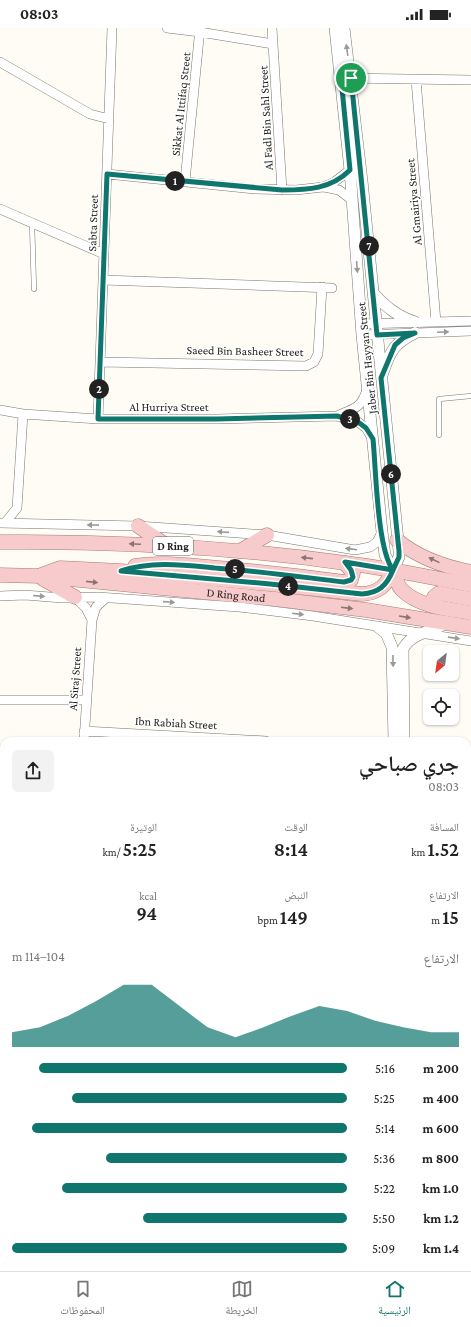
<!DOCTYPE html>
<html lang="ar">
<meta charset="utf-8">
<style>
body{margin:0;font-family:"Crimson Pro","Noto Naskh Arabic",serif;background:#f2f2f2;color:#222;direction:rtl;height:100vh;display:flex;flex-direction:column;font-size:15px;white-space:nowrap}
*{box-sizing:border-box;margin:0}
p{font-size:13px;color:#767676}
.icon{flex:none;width:22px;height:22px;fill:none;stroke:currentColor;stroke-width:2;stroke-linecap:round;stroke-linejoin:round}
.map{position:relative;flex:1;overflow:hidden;direction:ltr}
.panel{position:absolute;left:0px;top:709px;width:471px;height:534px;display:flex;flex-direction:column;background:#fff;border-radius:12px 12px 0 0;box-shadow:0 1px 3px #0004;direction:rtl}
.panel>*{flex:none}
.needle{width:26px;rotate:209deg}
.fabs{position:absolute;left:423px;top:617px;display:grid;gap:8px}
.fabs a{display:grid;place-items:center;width:36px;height:36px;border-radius:6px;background:#fff;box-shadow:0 1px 3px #0004;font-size:20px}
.pin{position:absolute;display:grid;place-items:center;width:34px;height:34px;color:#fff;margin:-17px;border:2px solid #fff;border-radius:50%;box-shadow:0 1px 4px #0007}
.km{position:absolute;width:20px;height:20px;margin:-10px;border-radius:50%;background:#222;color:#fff;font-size:11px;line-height:20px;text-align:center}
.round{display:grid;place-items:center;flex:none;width:42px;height:42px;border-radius:6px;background:#f2f2f2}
.overview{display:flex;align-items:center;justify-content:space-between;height:68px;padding:0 12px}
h1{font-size:22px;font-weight:600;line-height:30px}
.figures{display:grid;grid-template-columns:repeat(3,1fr);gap:6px;height:68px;padding:4px 12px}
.figures div{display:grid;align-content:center}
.figures b{font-size:20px;font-weight:600}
.figures small{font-size:11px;font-weight:400}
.figures p{font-size:11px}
.chart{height:112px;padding:8px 12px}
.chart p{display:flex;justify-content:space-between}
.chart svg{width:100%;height:72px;margin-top:4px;fill:#0f766e;opacity:.7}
ul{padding:0 12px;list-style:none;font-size:13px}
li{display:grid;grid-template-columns:64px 48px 1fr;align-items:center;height:30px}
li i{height:10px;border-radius:5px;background:#0f766e}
.status{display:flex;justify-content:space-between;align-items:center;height:28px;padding:0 20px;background:#fff;direction:ltr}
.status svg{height:11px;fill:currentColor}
.tabs{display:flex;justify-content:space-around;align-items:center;height:56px;border-top:1px solid #e0e0e0;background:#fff;font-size:11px;color:#767676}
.tabs a{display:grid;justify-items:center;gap:2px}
.tabs .on{color:#0f766e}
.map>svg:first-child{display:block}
.built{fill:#f3efe0}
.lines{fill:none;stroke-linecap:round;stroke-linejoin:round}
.service-casing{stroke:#787670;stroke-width:5.5}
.minor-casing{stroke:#787670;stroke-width:10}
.tertiary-casing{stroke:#787670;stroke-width:12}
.primary-casing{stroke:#a87878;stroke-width:15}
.service{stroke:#fff;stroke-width:4.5}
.minor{stroke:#fff;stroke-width:9}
.tertiary{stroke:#fff;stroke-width:11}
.primary{stroke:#f7cbcb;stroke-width:14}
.oneway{fill:#9a9a99}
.oneway2{fill:#8b7574}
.route-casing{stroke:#fff;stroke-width:8}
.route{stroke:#0f766e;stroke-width:5}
.labels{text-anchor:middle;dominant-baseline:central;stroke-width:3;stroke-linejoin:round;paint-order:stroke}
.shield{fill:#fff;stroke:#626260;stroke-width:1}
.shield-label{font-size:11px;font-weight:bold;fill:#1f1f1c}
.street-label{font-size:12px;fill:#1f1f1c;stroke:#fff}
</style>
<div class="status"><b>08:03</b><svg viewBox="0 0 49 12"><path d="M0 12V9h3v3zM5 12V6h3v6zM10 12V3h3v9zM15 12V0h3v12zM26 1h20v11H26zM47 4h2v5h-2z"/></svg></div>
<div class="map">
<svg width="471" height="1243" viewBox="0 0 471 1243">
<rect width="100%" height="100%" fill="#fefcf5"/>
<!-- built -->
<path class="built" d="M467,897H471V1037H467Z"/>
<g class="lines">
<!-- service casing -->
<g class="service-casing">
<path id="service" d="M32,195L34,261
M439,407V371L471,368
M467,915L471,916"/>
</g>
<!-- minor casing -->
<g class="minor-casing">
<path id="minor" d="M167,0L200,4L273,16
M272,0L282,162
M0,34L90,86L109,91
M344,50L471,52
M416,52L436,294
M107,146L255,161L296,162L323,159L333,155L350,142
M185,153L200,0
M324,159L339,162L352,172
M0,181L104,226
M103,252L332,260
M361,296L471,293
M362,307L471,303
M101,334L306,338L314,334L318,326L322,259
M0,382L23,386L98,391H217L337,388L358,394L366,400L372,410
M337,388C355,379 360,382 367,362
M98,391L112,0
M0,495L138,498L267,507L355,522L370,519L377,514L382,504
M5,495L17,480L23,386
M0,568L25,567L62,570L98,569L239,579L313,588L471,613
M75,569L86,580L92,592
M0,672H86
M84,703L266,713
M84,713L92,592L96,579L106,570
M467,726H471
M467,804H471
M467,889H471
M0,1009L4,1010
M467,1050H471
M0,1145H4
M467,1171L471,1170
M12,1239V1243
M97,1239V1243
M224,1239V1243"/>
</g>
<!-- tertiary casing -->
<g class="tertiary-casing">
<path id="tertiary" d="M335,0L350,142L362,307L382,504L385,527L393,542L399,529V523L362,153L344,0
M374,266C386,279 397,288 415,294
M382,347C390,325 392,316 415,305
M378,599L386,605L392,619L394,713
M404,713L403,621C411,605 432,604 446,595
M437,1239L438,1243
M446,1239L447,1243"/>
</g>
<!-- primary casing -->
<g class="primary-casing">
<g id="primary">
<path d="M138,498L166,517"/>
<path d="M397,512C417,529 446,539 471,544"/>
<path d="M0,514C115,513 231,519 345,535C387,540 429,549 471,557"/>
<path d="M240,523L267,507"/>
<path d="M135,538C159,534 184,537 208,539C253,543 299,548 344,554L351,552L353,545L345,535"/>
<path d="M393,542C395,549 397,557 402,562C419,579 449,581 471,585"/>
<path id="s1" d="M0,547L39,548L275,571L366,582L471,599"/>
<path d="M41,547L60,540L121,543L270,556L362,566C379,565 387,557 393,542"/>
<path d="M43,551L75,569"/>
<path d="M437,578L433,573L434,569L439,565L471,571"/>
</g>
</g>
<!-- service -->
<use href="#service" class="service"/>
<!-- minor -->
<use href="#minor" class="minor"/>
<!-- tertiary -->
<use href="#tertiary" class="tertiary"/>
<!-- primary -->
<use href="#primary" class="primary"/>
</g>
<!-- one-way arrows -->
<defs><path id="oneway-solid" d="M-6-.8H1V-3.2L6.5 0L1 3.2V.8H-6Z"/></defs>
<g class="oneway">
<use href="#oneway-solid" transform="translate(347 22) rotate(-98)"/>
<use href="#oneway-solid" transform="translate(357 239) rotate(86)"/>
<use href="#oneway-solid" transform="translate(443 304) rotate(-2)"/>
<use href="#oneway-solid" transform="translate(93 497) rotate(-179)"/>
<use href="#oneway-solid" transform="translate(223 504) rotate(-176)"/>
<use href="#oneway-solid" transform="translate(351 521) rotate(-173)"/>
<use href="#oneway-solid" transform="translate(39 568) rotate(5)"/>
<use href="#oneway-solid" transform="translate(169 574) rotate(4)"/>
<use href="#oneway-solid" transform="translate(298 586) rotate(7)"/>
<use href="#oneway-solid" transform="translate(454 610) rotate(8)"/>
<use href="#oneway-solid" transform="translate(393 633) rotate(89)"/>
</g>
<g class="oneway2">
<use href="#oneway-solid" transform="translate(135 516) rotate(-178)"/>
<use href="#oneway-solid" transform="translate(307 530) rotate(-174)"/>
<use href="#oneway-solid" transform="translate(434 532) rotate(-154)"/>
<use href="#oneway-solid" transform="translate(92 554) rotate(6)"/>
<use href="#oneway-solid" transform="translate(347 580) rotate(7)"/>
<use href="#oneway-solid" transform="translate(405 589) rotate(9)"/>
</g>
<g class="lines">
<!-- route casing -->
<g class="route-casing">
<path id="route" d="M351,50H341L350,142C331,161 308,162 282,162L107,146L98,391H217L337,388L358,394L366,400L373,411C376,441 377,521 393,542C387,557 379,565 362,566L270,556L121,543C152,533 183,537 215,540C258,543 301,549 344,554L351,552L353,549L351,542L345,534L393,542L399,529V523L381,350L395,317L403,310L415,305L377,307L351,50"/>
</g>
<!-- route -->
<use href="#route" class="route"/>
</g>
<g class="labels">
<!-- shield labels -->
<rect class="shield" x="153" y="509" width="40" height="18" rx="3"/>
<g class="shield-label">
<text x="173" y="518">D Ring</text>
</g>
<!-- street labels -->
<g class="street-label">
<text transform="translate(181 76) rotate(-84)">Sikkat Al Ittifaq Street</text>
<text transform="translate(266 90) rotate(-93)">Al Fadl Bin Sahl Street</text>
<text transform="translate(414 174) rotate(-95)">Al Gmairiya Street</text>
<text transform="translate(93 195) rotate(-88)">Sabta Street</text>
<text transform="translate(245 323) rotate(1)">Saeed Bin Basheer Street</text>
<text transform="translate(367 330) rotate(-96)">Jaber Bin Hayyan Street</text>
<text x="169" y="379">Al Hurriya Street</text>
<text stroke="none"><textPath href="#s1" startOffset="237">D Ring Road</textPath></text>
<text transform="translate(75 651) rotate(-86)">Al Siraj Street</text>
<text transform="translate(176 695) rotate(3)">Ibn Rabiah Street</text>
</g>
</g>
</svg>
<div class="fabs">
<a><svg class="needle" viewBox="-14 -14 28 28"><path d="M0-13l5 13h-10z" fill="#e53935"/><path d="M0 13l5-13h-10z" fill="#767676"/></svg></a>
<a><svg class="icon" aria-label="locate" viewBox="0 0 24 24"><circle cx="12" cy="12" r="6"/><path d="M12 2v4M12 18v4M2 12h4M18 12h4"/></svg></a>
</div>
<div class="pin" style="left:351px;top:50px;background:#1e9e55"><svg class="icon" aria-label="arrive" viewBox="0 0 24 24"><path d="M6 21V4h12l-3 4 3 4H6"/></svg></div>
<b class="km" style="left:175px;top:153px">1</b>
<b class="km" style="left:99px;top:361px">2</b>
<b class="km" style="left:350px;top:391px">3</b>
<b class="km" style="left:288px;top:558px">4</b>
<b class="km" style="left:235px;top:541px">5</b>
<b class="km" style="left:391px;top:446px">6</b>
<b class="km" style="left:369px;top:218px">7</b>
<section class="panel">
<div class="overview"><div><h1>جري صباحي</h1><p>08:03</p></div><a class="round"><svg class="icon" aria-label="share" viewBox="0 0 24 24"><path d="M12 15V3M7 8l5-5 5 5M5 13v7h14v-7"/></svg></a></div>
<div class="figures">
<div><p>المسافة</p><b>1.52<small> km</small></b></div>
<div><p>الوقت</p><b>8:14</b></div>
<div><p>الوتيرة</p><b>5:25<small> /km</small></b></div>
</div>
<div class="figures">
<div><p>الارتفاع</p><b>15<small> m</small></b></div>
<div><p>النبض</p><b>149<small> bpm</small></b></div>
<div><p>kcal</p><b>94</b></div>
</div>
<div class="chart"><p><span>الارتفاع</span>104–114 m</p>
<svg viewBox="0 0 160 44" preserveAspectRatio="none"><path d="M0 44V35L10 32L20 25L30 16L40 6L50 6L60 19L70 32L80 38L90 32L100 25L110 19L120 22L130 28L140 32L150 35L160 35V44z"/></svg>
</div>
<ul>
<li><b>200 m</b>5:16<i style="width:92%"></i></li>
<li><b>400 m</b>5:25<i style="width:82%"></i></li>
<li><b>600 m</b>5:14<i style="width:94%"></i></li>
<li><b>800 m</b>5:36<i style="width:72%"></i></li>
<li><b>1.0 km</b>5:22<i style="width:85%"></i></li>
<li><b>1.2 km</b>5:50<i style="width:61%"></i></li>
<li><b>1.4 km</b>5:09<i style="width:100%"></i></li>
</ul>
</section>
</div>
<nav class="tabs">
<a class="on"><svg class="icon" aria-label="home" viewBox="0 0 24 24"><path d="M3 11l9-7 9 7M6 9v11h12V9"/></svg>الرئيسية</a>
<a><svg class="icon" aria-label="map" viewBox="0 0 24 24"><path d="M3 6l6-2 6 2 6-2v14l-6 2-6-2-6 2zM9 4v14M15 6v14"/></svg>الخريطة</a>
<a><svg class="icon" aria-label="saved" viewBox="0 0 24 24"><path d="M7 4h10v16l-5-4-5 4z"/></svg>المحفوظات</a>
</nav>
